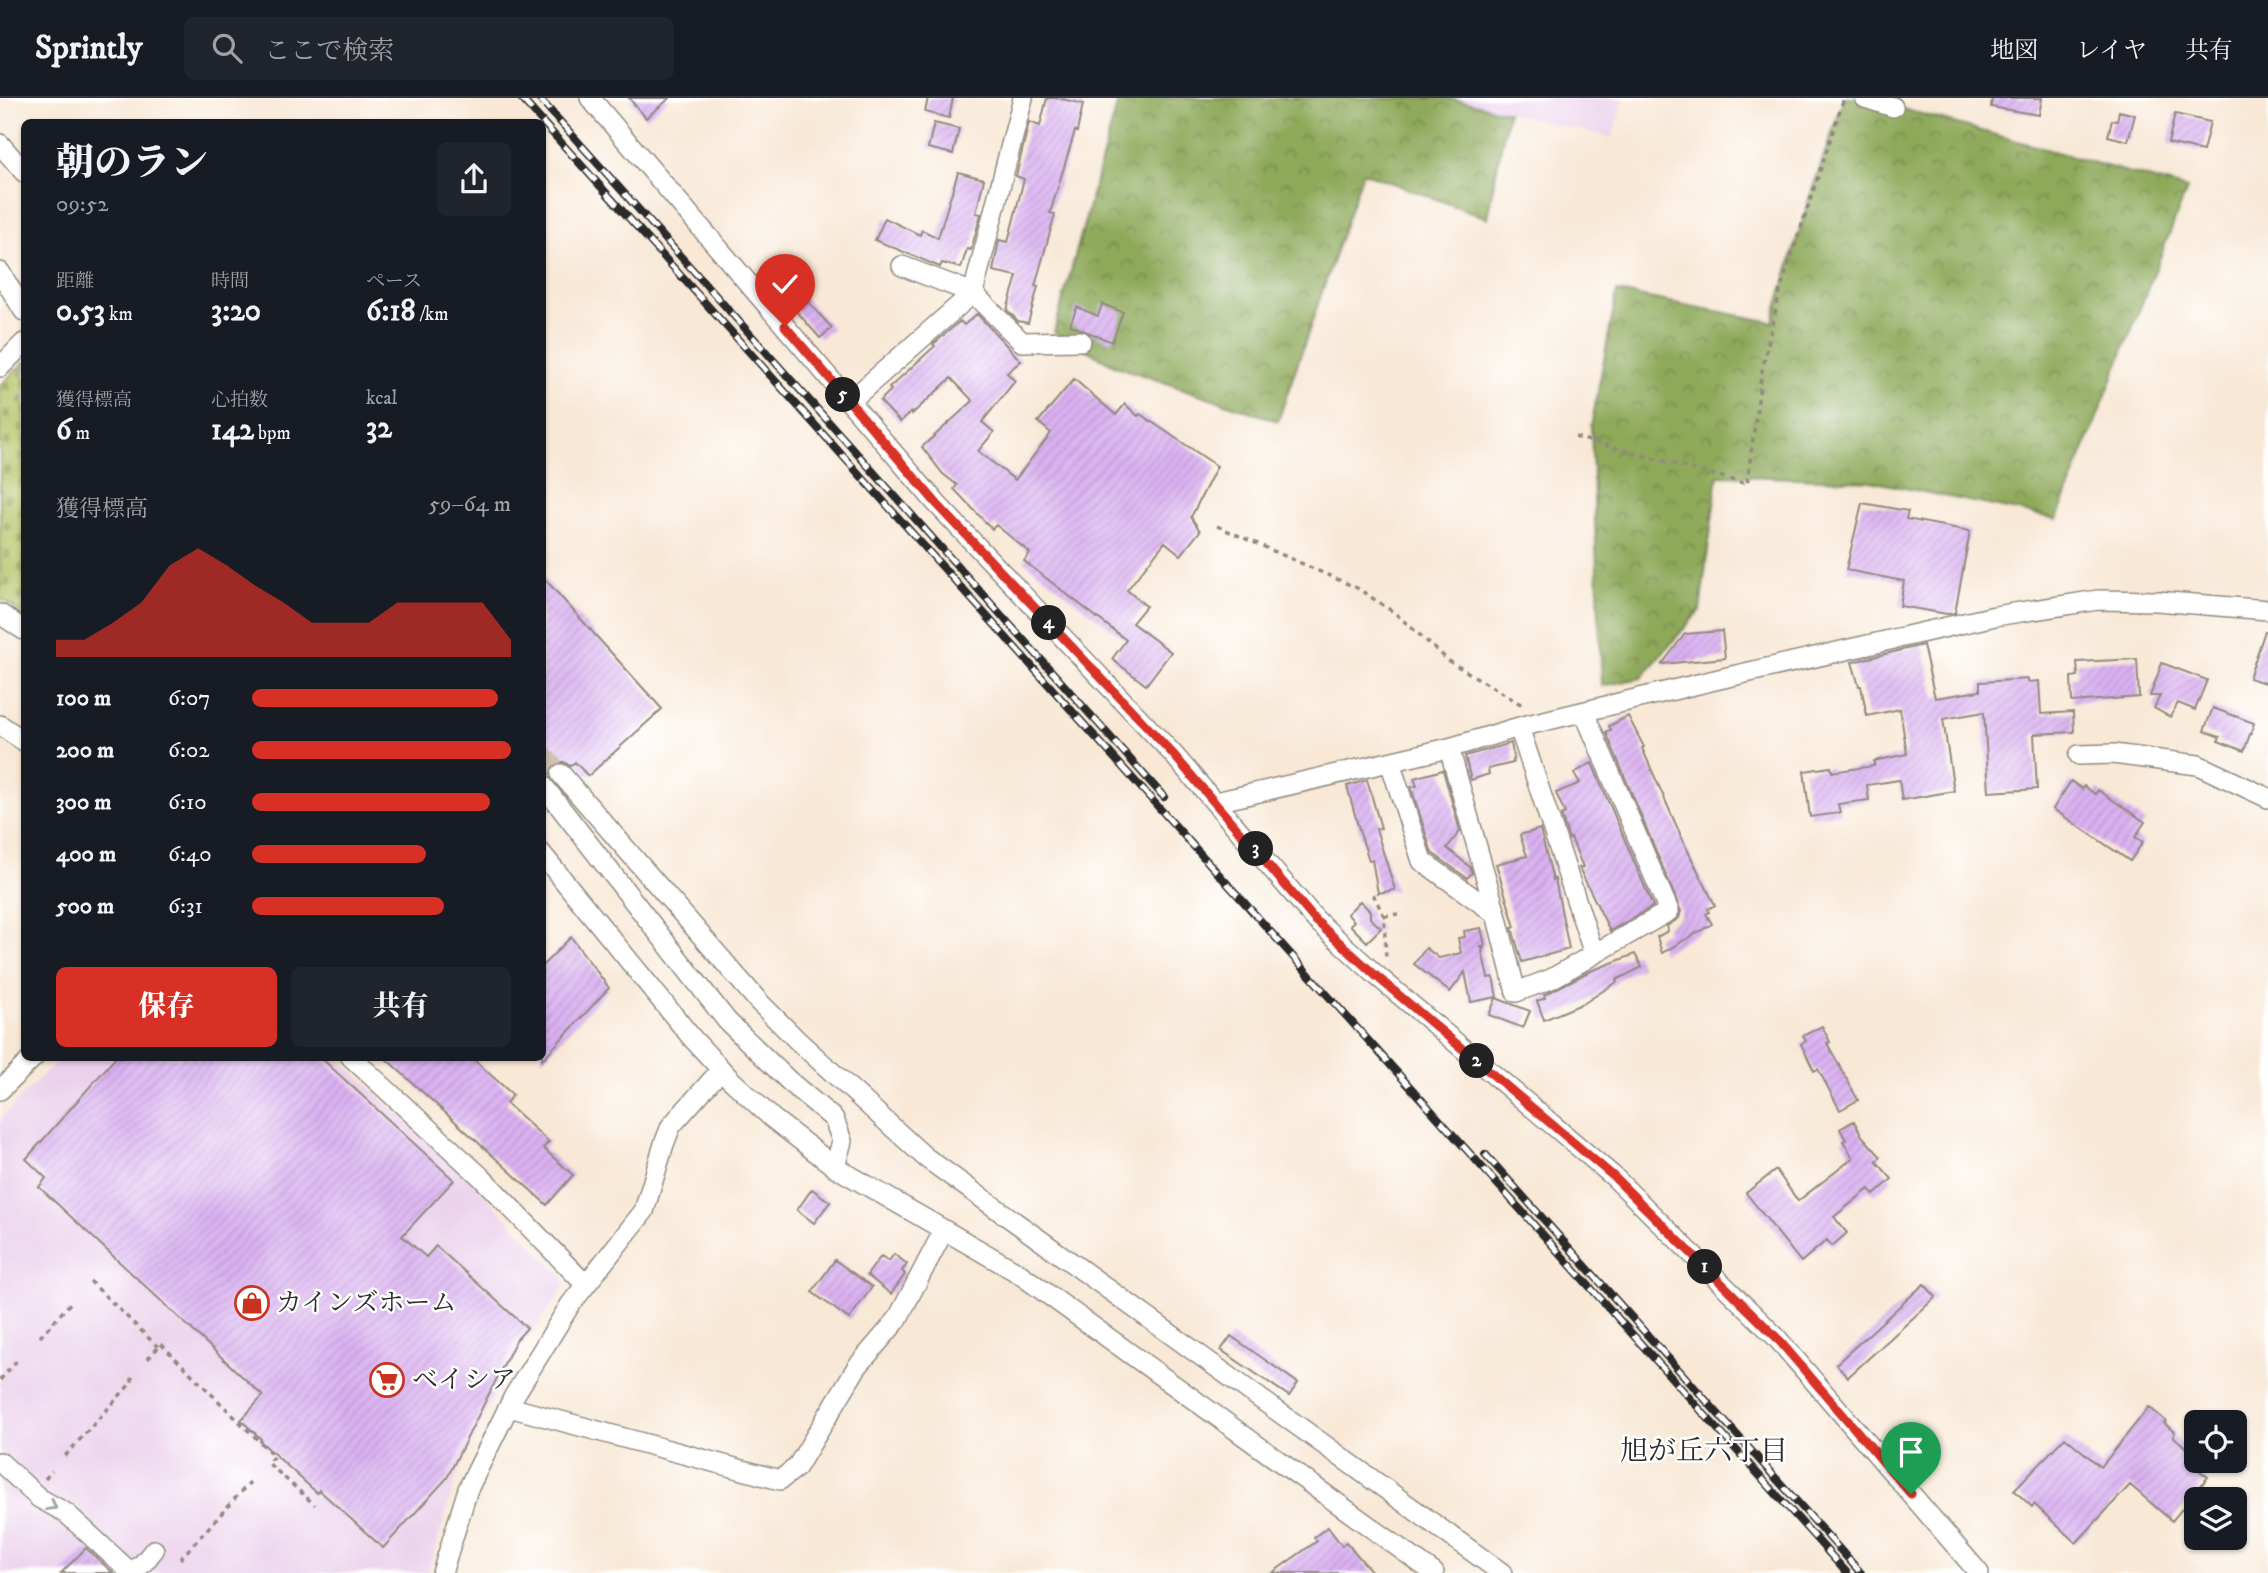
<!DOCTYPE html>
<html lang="ja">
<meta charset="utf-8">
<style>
body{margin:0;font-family:"IM FELL DW Pica","Noto Serif JP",serif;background:#20242c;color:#f1f3f6;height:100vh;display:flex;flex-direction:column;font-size:26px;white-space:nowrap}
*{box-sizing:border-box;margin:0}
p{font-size:23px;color:#9ea1a6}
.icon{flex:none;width:38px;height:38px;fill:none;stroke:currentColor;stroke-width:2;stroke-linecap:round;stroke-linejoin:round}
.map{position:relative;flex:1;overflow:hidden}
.drawer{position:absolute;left:21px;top:21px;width:525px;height:942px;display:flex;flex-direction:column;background:#171b24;border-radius:10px;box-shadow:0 2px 5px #0004}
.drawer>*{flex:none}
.tools{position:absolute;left:2184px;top:1312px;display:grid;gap:14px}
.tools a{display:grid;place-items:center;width:63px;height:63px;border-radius:10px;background:#171b24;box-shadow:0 2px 5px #0004;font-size:35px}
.pin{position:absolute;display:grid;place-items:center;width:60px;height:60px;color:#fff;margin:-72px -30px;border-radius:50% 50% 50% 0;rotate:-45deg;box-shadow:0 0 7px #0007}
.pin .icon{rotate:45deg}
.km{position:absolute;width:35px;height:35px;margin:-18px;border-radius:50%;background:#222;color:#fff;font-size:19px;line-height:35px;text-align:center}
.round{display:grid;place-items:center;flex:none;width:74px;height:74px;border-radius:10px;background:#20242c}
.summary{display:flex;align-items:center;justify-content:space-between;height:119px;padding:0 35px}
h1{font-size:38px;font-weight:800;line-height:52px}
.stats{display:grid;grid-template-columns:repeat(3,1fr);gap:10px;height:119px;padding:7px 35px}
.stats div{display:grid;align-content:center}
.stats b{font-size:30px;font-weight:800}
.stats small{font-size:19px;font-weight:400}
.stats p{font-size:19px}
.chart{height:196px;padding:14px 35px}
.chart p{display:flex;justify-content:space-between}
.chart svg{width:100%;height:126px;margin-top:7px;fill:#d93025;opacity:.7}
.button{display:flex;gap:14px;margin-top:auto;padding:14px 35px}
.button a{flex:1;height:80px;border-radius:10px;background:#d93025;color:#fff;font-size:28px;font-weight:800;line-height:80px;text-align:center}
.button a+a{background:#20242c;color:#f1f3f6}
ul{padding:0 35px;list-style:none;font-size:23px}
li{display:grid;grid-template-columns:112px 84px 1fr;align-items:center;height:52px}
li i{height:18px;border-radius:9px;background:#d93025}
header{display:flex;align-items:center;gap:42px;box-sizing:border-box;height:98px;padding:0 35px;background:#171b24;border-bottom:2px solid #363941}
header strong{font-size:33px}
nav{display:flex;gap:38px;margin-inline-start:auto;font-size:24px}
.search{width:490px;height:63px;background:#20242c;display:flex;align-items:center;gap:18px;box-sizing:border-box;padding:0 24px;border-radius:10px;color:#9ea1a6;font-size:26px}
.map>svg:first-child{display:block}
.built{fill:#ebd1eb}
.forest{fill:url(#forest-crowns);stroke:#5c6a42;stroke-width:2}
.cemetery{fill:url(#cemetery-stones);stroke:#6f7748;stroke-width:2}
.building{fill:url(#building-hatch)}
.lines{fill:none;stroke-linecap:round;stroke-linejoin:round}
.minor-tunnel{stroke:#cfc2b3;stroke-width:19;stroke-dasharray:19 10;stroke-linecap:butt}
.minor-casing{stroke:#928a80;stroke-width:22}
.path{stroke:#928a80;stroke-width:3.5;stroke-dasharray:5 5;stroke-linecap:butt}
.minor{stroke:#fff;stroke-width:19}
.rail-casing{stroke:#2b2b2b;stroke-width:8}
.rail{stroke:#fff;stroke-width:5;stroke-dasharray:16;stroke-linecap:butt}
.oneway{stroke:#a0a0a0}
.route-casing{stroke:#fff;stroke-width:14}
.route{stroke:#d93025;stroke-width:9}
.labels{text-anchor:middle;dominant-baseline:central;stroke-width:5;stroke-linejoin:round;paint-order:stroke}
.poi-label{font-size:26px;fill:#2b2b2b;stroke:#fff;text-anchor:start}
.neighbourhood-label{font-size:28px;fill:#2b2b2b;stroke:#fff}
</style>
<header>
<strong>Sprintly</strong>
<div class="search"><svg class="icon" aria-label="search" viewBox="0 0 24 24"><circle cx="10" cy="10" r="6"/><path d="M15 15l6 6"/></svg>ここで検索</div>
<nav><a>地図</a><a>レイヤ</a><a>共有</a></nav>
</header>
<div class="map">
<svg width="2268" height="1475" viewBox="0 0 2268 1475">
<defs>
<pattern id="forest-crowns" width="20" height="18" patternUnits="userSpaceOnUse" patternTransform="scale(1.75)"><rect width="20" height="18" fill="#8ea95a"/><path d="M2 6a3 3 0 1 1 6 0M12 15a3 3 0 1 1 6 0" fill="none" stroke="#748a4b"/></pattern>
<pattern id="cemetery-stones" width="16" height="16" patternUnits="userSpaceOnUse" patternTransform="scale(1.75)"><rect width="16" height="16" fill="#b3c365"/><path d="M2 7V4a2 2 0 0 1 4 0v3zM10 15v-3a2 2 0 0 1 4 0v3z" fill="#929f53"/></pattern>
<pattern id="building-hatch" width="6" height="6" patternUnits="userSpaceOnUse" patternTransform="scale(1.75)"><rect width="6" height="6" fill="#dab1f1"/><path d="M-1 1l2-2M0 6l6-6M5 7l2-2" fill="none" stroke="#bb98cf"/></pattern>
</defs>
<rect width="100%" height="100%" fill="#fff"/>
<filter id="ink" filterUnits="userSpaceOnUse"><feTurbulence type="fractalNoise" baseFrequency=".0143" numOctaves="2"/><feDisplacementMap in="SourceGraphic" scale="14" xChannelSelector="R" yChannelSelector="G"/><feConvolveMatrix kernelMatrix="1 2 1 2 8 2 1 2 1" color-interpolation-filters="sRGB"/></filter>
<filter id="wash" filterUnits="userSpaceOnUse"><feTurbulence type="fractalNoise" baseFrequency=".00686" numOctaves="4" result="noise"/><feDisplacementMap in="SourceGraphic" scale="28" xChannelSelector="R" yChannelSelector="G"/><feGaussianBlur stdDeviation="1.57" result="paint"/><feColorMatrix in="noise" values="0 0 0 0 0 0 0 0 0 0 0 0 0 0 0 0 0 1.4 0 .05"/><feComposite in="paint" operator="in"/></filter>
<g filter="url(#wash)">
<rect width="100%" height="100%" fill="#f8e8d5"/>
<!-- built -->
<path class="built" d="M1451,0H1624L1612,40Z
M61,959H337L460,1071L563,1179L564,1189L526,1244L495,1295L459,1372L428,1475H0V1021Z"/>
<!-- forest -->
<path class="forest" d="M1119,0H1448L1508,14L1487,120L1363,74L1278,323L1116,268L1054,234Z
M1844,0H1865L2187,91L2057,421L1870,383L1718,377L1700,512L1641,580L1602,588L1591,329L1617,194L1773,224L1807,107Z"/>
<!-- cemetery -->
<path class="cemetery" d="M24,264V517L0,500V288Z"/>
<g id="blocks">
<!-- building -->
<path class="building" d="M629,0H670L646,20Z
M928,0H953L949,20L925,14Z
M1047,0H1058L1083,6L1077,34L1075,33L1050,115L1055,116L1035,188L1038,189L1028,225L1018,223L1007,212L1017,178L993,173L999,142L1008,144L1024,81L1016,78L1029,24L1040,28Z
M1992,0H2042L2039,17L1991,9Z
M2119,13L2135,17L2128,43L2108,38L2112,22L2117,23Z
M2175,16L2210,24L2203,53L2168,45Z
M934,25L959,31L953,56L928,50Z
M958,74L984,81L976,115L981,116L971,152L967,151L961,170L942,165L940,169L875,142L885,120L920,137L922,132L938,140Z
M802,197L832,230L820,240L791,207Z
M1102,206L1123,214L1112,244L1070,227L1077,209L1098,218Z
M977,216L1021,263L1007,275L1015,283L982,324L994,334L978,353L1015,382L1051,335L1038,324L1074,281L1116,317L1125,306L1138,318L1140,316L1217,368L1191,419L1200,433L1181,457L1165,444L1127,492L1146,508L1132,525L1171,554L1146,587L1112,561L1126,542L1024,463L1030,455L996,427L992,431L954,391L957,387L943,376L922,349L973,303L951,280L912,316L911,314L900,324L880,303L891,292L889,290L935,248L933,246L936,244L960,223L964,227Z
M1862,405L1908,413L1906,421L1970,433L1955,515L1947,516L1900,508L1904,483L1846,472Z
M542,478L662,611L588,678L575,664L570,668L564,664H558L553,667L549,676L542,674Z
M1722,533L1725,560L1662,566L1685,536Z
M2265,533H2268V586L2249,580Z
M1923,547L1935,600L1980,593V584L2028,581V584L2039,583L2041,616L2073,614L2074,634L2034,636L2037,691L1989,694L1984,614L1943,621L1954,693L1902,702L1899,682L1867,687L1869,702L1838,706L1840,715L1810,719L1804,673L1831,669L1832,674L1874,668V663L1907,656L1900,611L1867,618L1861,588H1859L1852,564Z
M2137,561L2139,599L2072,604L2071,579L2078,578L2077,564Z
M2162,565L2207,582L2195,612L2178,605L2170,619L2154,610L2160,598H2150Z
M2213,610L2254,625L2244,653L2218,643L2220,639L2204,633Z
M1628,618L1644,649L1642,650L1685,747L1715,807L1708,811L1709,814L1706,816L1712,826L1662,855L1657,839L1668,833L1667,828L1679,820L1681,813L1606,634L1611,632L1609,628Z
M1511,645L1514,661L1512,662L1513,665L1488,671L1489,676L1471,682L1465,658Z
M1592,665L1653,808L1610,833L1579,770L1583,769L1571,740L1569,741L1561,717L1565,715L1556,695L1580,685L1574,675Z
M1443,672L1460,733L1447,750L1470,769L1472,775L1467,780L1432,755L1411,689L1417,688L1414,680Z
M1367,682L1381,730L1376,731L1395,792L1378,795L1372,762H1369L1360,735L1347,688Z
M2071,683L2082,691L2084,688L2095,696L2098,692L2145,724L2135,739L2143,744L2130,763L2053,711Z
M1540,731L1553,782L1555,781L1569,851L1522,864L1512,830L1515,829L1496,766L1527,758L1520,737Z
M1360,803L1370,813V820L1381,830L1367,844L1350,827L1354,823L1347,816Z
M1481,830L1485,847L1481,848V850H1484L1482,853L1488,880L1493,879L1497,899L1471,904L1465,874L1450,894L1414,866L1426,850L1439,860L1461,855L1458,840L1465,839L1464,833Z
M571,839L609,890L542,962V868Z
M1635,856L1642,869L1616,882L1617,884L1584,905L1544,922L1537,903L1545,900L1544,897L1588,874Z
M1496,900L1530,913L1523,930L1489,917Z
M1822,928L1830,944L1827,945L1858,1002L1840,1012L1818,971L1814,973L1801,946L1806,943L1803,938Z
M116,959H320L454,1082L402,1138L426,1159L436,1148L527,1230L516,1242L447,1380L383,1450L319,1392L317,1395L260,1343L261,1341L241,1322L263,1298L39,1089L46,1080L26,1061Z
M384,959H471L513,997L506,1005L549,1044L543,1050L573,1077L547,1107Z
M1854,1023L1862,1038L1881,1059L1876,1063L1892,1081L1874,1097L1869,1091L1834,1119L1847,1135L1832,1148L1827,1142L1801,1164L1746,1095L1776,1072L1798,1103L1853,1060L1843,1043L1846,1042L1840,1031Z
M812,1091L830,1104L814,1125L797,1112Z
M894,1156L907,1166L902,1173L905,1176L891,1196L867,1177L881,1158L889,1163Z
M835,1162L872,1189L849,1221L812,1194Z
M1924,1186L1936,1199L1848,1279L1836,1266Z
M1231,1238L1298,1285L1289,1298L1221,1252Z
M2149,1309L2166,1323L2164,1325L2175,1335L2173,1338L2191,1354L2188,1358L2199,1366L2196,1370L2208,1379L2172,1423L2130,1387L2076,1445L2034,1406L2032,1409L2014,1392L2065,1339L2101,1369Z
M1328,1429L1342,1448L1346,1444L1373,1475H1272L1317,1443L1314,1439Z
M86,1450L113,1475H61Z"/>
</g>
</g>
<g filter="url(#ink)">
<use href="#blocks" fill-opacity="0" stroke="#928a80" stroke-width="2"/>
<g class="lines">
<!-- minor-tunnel -->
<path class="minor-tunnel" d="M542,656L561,676"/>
<!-- minor casing -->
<g class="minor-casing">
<path id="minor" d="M590,0L937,406L1173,656L1316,822L1375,876L1613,1078L1776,1239L1979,1475
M1865,0L1893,9
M0,46L24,74
M902,168L973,195L1022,244L1081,243
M0,174L24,213
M0,269L24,245
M849,304L973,195L1023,0
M0,516L24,532
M0,627L24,643
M1519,629L1594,856
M1449,650L1496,816L1516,894L1551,881L1669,813L1584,614
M2079,657L2113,656L2198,667L2268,700
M1390,664L1422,763L1496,816
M561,676L759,904L797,942L925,1059L1502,1475
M542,686L727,923L789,983L834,1021L842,1043L835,1069
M1216,704L1449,650L1519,629L1719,581L1995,518L2098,502L2157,503L2268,512
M542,756L692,940L730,981L772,1020L835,1069L1017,1174L1434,1475
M351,959L480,1078L586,1187
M0,992L34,959
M509,1309L780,1382L797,1369L857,1269L897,1222L944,1132
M0,1364L39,1400L66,1415L128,1472C141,1472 146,1461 154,1452
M442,1475L468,1391L514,1298L570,1207L644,1113L664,1046L671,1028L721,972"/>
</g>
<!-- path -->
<path class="path" d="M1575,339L1747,386L1762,272L1780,193L1844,0
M1217,428L1357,490L1395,515L1449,563L1524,608
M1373,796L1384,818L1386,861
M1384,818L1398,816
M90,1183L158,1249
M40,1239L73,1202
M148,1261L161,1246L274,1358L268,1365L315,1407
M0,1282L19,1260
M65,1358L132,1284V1277
M45,1381L52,1373
M180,1461L250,1384"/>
<!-- minor -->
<use href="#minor" class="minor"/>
<!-- rail casing -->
<g class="rail-casing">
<path id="rail" d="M521,0L1847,1475
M539,0L1164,699
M1485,1056L1861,1475"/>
</g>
<!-- rail -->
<use href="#rail" class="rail"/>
</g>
<!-- one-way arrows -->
<defs><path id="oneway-chevron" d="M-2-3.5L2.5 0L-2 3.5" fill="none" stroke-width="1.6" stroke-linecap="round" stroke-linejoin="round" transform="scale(1.75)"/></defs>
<use class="oneway" href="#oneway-chevron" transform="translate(52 1408) rotate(29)"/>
</g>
<g class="lines" filter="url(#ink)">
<!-- route casing -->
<g class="route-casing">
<path id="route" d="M785,228L937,406L1173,656L1315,822L1375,877L1613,1078L1776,1239L1911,1396"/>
</g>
<!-- route -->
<use href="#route" class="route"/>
</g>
<!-- icons -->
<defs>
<g id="shop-ring" transform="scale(1.75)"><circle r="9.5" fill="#fff" stroke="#c8321e" stroke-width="1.5"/><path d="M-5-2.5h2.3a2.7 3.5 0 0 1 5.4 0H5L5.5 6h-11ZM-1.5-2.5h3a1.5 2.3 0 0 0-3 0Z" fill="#c8321e"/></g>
<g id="supermarket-ring" transform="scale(1.75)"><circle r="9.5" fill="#fff" stroke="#c8321e" stroke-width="1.5"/><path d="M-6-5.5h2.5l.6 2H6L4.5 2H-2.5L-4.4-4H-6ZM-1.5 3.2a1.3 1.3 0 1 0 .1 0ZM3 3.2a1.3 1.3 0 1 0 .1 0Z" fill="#c8321e"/></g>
</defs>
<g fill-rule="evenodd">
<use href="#shop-ring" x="252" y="1205"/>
<use href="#supermarket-ring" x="387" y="1282"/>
</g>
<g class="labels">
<!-- poi labels -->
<g class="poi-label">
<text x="276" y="1205">カインズホーム</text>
<text x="412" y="1282">ベイシア</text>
</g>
<!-- neighbourhood labels -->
<g class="neighbourhood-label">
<text x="1704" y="1353">旭が丘六丁目</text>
</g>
</g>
</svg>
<div class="tools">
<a><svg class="icon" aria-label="locate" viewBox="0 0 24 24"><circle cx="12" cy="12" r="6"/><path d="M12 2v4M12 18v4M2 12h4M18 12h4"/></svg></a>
<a><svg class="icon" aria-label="layers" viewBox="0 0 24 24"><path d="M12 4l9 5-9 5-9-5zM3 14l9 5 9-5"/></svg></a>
</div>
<div class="pin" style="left:1911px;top:1396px;background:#1e9e55"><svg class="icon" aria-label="arrive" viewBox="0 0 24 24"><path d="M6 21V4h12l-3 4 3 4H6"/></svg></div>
<div class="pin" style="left:785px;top:228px;background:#d93025"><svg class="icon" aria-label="check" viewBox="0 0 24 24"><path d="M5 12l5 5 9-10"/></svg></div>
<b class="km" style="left:1705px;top:1169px">1</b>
<b class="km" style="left:1477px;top:963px">2</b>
<b class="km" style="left:1256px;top:751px">3</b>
<b class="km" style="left:1049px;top:525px">4</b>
<b class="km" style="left:843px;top:297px">5</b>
<section class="drawer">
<div class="summary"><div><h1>朝のラン</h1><p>09:52</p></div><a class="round"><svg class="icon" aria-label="share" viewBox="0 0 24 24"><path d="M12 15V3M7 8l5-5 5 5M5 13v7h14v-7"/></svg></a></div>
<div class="stats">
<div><p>距離</p><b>0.53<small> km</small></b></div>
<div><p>時間</p><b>3:20</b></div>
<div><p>ペース</p><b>6:18<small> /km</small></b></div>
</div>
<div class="stats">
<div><p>獲得標高</p><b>6<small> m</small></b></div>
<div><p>心拍数</p><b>142<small> bpm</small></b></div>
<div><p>kcal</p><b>32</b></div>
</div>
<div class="chart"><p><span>獲得標高</span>59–64 m</p>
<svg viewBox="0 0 160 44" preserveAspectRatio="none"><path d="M0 44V38L10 38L20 32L30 25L40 12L50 6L60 12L70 19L80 25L90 32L100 32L110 32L120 25L130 25L140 25L150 25L160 38V44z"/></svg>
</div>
<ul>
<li><b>100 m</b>6:07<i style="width:95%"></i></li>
<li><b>200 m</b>6:02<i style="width:100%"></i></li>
<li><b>300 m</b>6:10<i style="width:92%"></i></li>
<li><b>400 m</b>6:40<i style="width:67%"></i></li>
<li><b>500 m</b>6:31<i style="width:74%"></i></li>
</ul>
<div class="button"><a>保存</a><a>共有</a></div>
</section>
</div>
